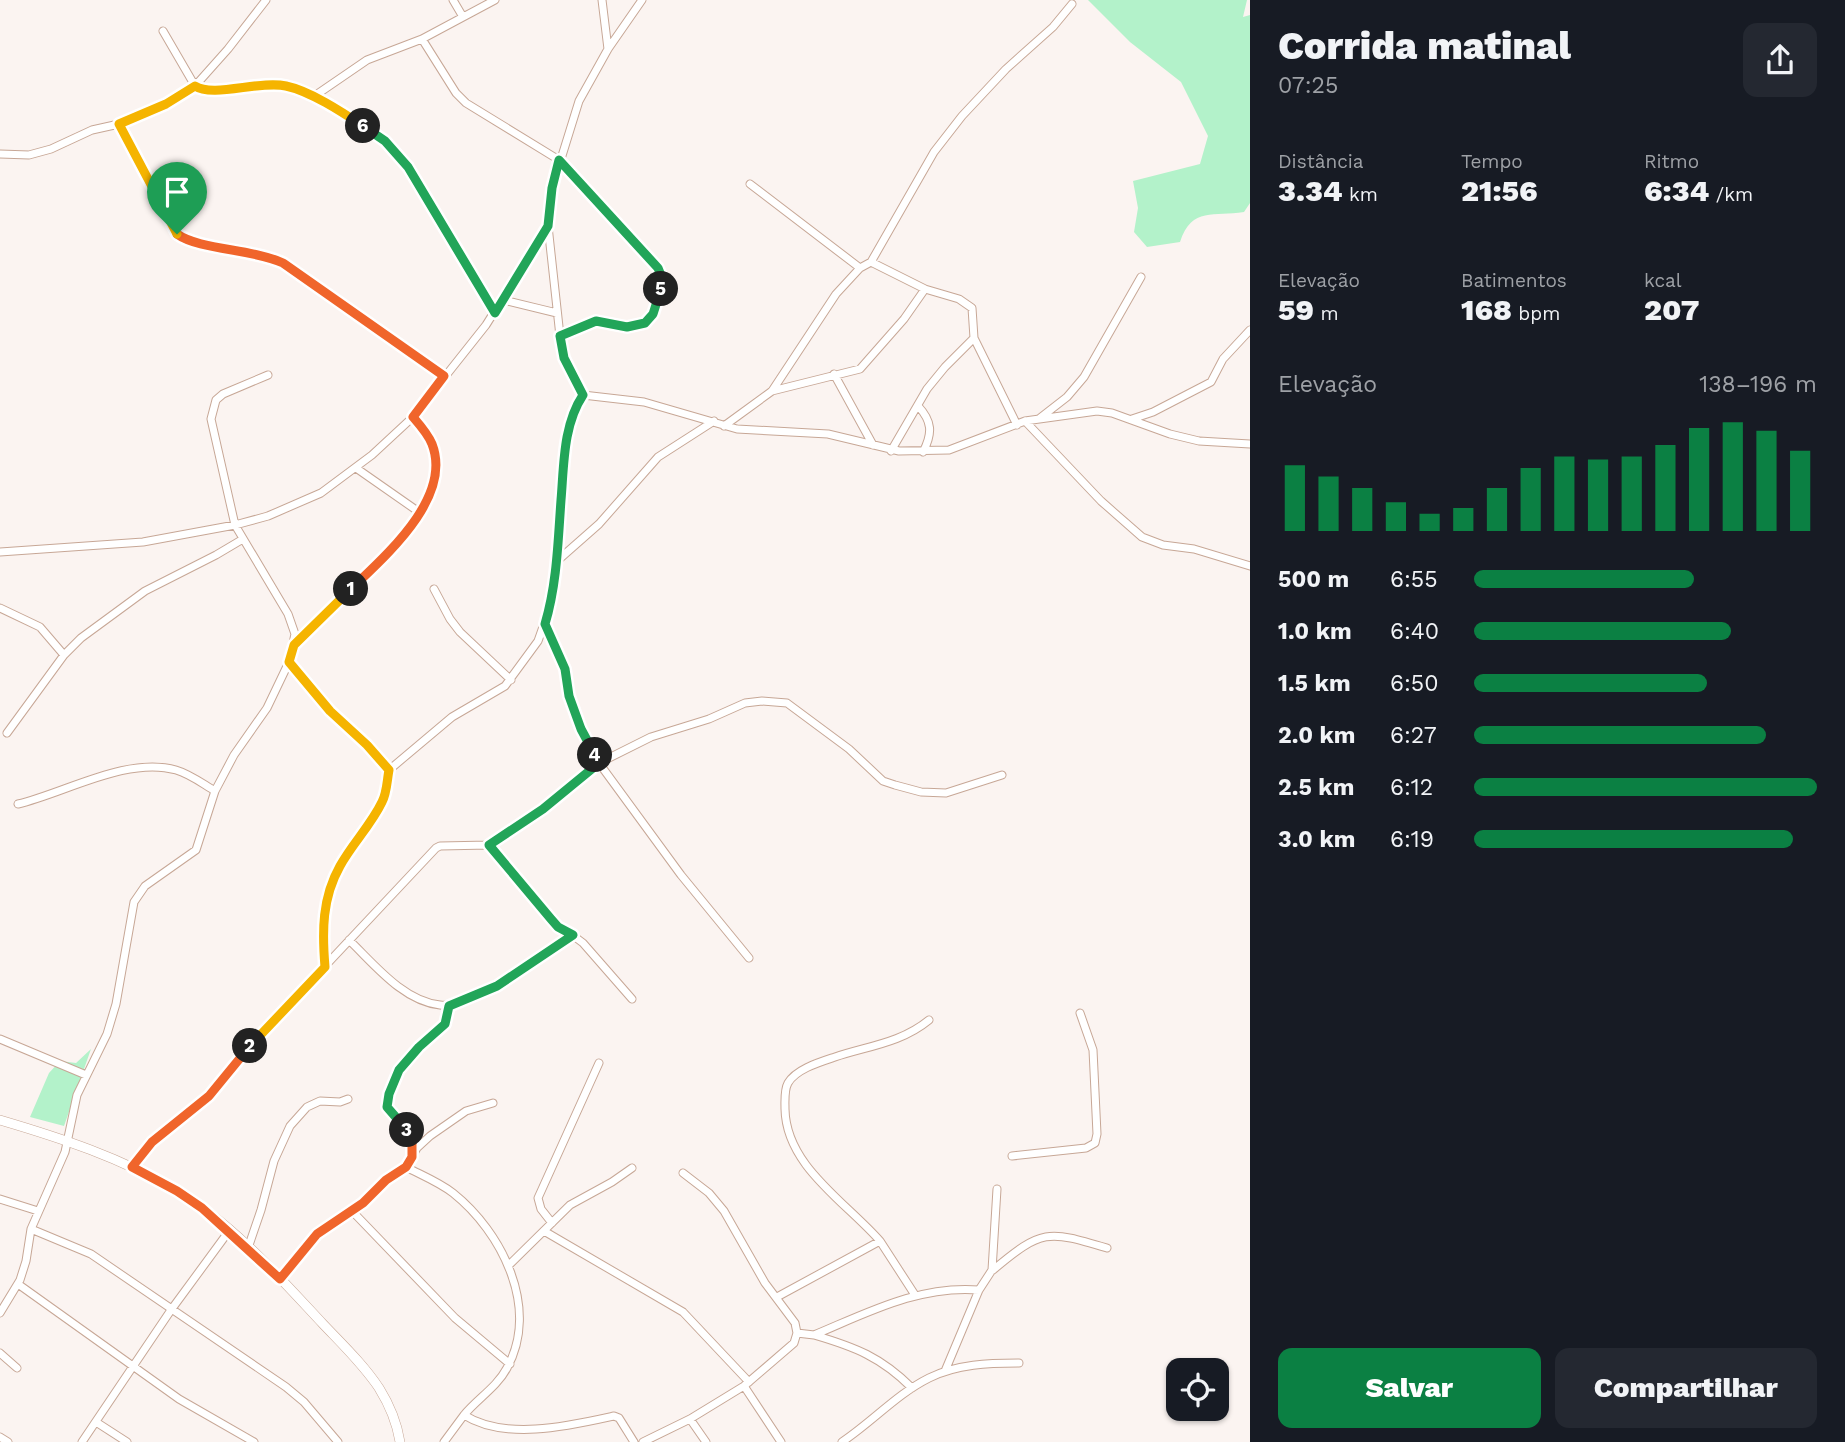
<!DOCTYPE html>
<html lang="pt">
<meta charset="utf-8">
<style>
body{margin:0;font-family:"Work Sans",sans-serif;background:#242831;color:#f1f3f6;height:100vh;display:flex;flex-direction:column;font-size:26px;white-space:nowrap}
*{box-sizing:border-box;margin:0}
p{font-size:23px;color:#9ea1a6}
.icon{flex:none;width:38px;height:38px;fill:none;stroke:currentColor;stroke-width:2;stroke-linecap:round;stroke-linejoin:round}
.map{position:relative;flex:1;overflow:hidden}
.details{display:flex;flex-direction:column;background:#171b24;width:595px}
.details>*{flex:none}
.buttons{position:absolute;left:1166px;top:1358px;display:grid;gap:14px}
.buttons a{display:grid;place-items:center;width:63px;height:63px;border-radius:14px;background:#171b24;box-shadow:0 2px 5px #0004;font-size:35px}
.pin{position:absolute;display:grid;place-items:center;width:60px;height:60px;color:#fff;margin:-72px -30px;border-radius:50% 50% 50% 0;rotate:-45deg;box-shadow:0 0 7px #0007}
.pin .icon{rotate:45deg}
.km{position:absolute;width:35px;height:35px;margin:-18px;border-radius:50%;background:#222;color:#fff;font-size:19px;line-height:35px;text-align:center}
.round{display:grid;place-items:center;flex:none;width:74px;height:74px;border-radius:14px;background:#242831}
.overview{display:flex;align-items:center;justify-content:space-between;height:119px;padding:0 28px}
h1{font-size:38px;font-weight:800;line-height:52px}
.figures{display:grid;grid-template-columns:repeat(3,1fr);gap:10px;height:119px;padding:7px 28px}
.figures div{display:grid;align-content:center}
.figures b{font-size:30px;font-weight:800}
.figures small{font-size:19px;font-weight:400}
.figures p{font-size:19px}
.chart{height:196px;padding:14px 28px}
.chart p{display:flex;justify-content:space-between}
.chart svg{width:100%;height:126px;margin-top:7px;stroke:#0b8043;stroke-width:6}
.action{display:flex;gap:14px;margin-top:auto;padding:14px 28px}
.action a{flex:1;height:80px;border-radius:14px;background:#0b8043;color:#fff;font-size:28px;font-weight:800;line-height:80px;text-align:center}
.action a+a{background:#242831;color:#f1f3f6}
ul{padding:0 28px;list-style:none;font-size:23px}
li{display:grid;grid-template-columns:112px 84px 1fr;align-items:center;height:52px}
li i{height:18px;border-radius:9px;background:#0b8043}
main{display:flex;flex:1;min-height:0}
.map>svg:first-child{display:block}
.green{fill:#b3f2ca}
.lines{fill:none;stroke-linecap:round;stroke-linejoin:round}
.minor-casing{stroke:#c7a796;stroke-width:9}
.tertiary-casing{stroke:#c7a796;stroke-width:10}
.minor{stroke:#fff;stroke-width:7}
.tertiary{stroke:#fff;stroke-width:9}
.split-1-casing{stroke:#fff;stroke-width:14}
.split-2-casing{stroke:#fff;stroke-width:14}
.split-3-casing{stroke:#fff;stroke-width:14}
.split-4-casing{stroke:#fff;stroke-width:14}
.split-5-casing{stroke:#fff;stroke-width:14}
.split-6-casing{stroke:#fff;stroke-width:14}
.split-7-casing{stroke:#fff;stroke-width:14}
.split-1{stroke:#f0652b;stroke-width:9}
.split-2{stroke:#f5b400;stroke-width:9}
.split-3{stroke:#f0652b;stroke-width:9}
.split-4{stroke:#22a559;stroke-width:9}
.split-5{stroke:#22a559;stroke-width:9}
.split-6{stroke:#22a559;stroke-width:9}
.split-7{stroke:#f5b400;stroke-width:9}
</style>
<main>
<div class="map">
<svg width="1250" height="1442" viewBox="0 0 1250 1442">
<rect width="100%" height="100%" fill="#fbf4f1"/>
<!-- green -->
<path class="green" d="M1088,0H1247L1243,17L1250,15V203L1244,212C1214,217 1192,206 1180,242L1147,247L1134,232L1138,208L1133,181L1200,164L1208,136L1181,82L1130,42Z
M91,1049L64,1126L30,1117L49,1073L60,1061L76,1063Z"/>
<g class="lines">
<!-- minor casing -->
<g class="minor-casing">
<path id="minor" d="M453,0L463,17
M602,0L608,49
M163,31L195,86L206,91L264,84L285,86L313,97L375,133L394,150L408,167L495,313
M422,39L456,93L466,103L559,160L658,269C666,290 657,329 628,327C617,327 607,319 595,321C583,322 571,331 560,336
M313,97L367,60L422,39L495,0
M119,124L177,234L196,242L269,256L283,263L444,376
M0,154L29,155L51,149L92,130L119,124L153,110L179,97L195,86L228,49L266,0
M750,184L860,268
M871,262L925,289L959,299L972,308L974,338L1017,425
M503,300L557,313
M834,374L873,445
M772,391L860,369L904,319L925,289
M583,395L644,402L737,429L828,434L899,451L949,450L1025,421L1097,411L1112,413L1170,434L1199,441L1250,444
M918,406C932,421 933,433 923,452
M1040,418L1067,397L1084,377L1141,277
M1132,419L1153,412L1211,382L1223,359L1250,330
M1025,421L1101,501L1142,537L1163,545L1194,549L1250,566
M724,426L772,391L836,294L860,268L871,262L934,152L962,116L1006,69L1053,27L1072,4
M891,451L927,389L945,367L974,338
M356,468L419,512
M0,552L143,542L235,525L268,516L321,493L372,455L413,417L486,325L548,226L552,188L579,101L608,49L642,0
M557,561L599,524L658,457L714,421
M434,589L450,619L460,632L511,680
M0,608L40,627L64,655
M545,624L565,669L569,696L581,729L599,763L681,875L749,958
M294,645C330,610 427,527 435,480C440,454 428,436 413,417
M289,662L330,711L367,745L389,770
M7,733L64,655L81,638L145,591L216,555L243,539
M18,804C65,793 127,756 176,770C190,774 203,784 215,791
M489,845L551,919L583,943L632,999
M349,940C374,964 403,1001 440,1005C474,1010 544,954 573,935
M325,967L322,930L327,898L339,867L383,801L389,770L452,717L505,686L538,641L550,607L557,561L562,479L570,423L573,412L583,395L564,358L560,336L548,226
M0,1039L86,1075
M412,1156L411,1135L389,1110L388,1099L399,1070L419,1047L445,1024L449,1006
M1012,1156L1086,1148L1095,1143L1097,1134L1093,1050L1080,1013
M132,1167L152,1142L193,1111L209,1095L248,1048L436,848L440,846L489,845L543,809L599,763L651,737L709,719L745,703L762,701L787,703L849,749L883,781L895,785L921,792L946,793L1002,775
M406,1167C421,1175 439,1182 453,1193C502,1232 540,1308 507,1368C497,1387 477,1399 464,1415
M683,1173L709,1193L724,1211L765,1283L795,1323L797,1333
M0,1199L38,1211
M352,1211L455,1318L510,1364
M552,1223L541,1209L538,1198L599,1063
M31,1229L91,1254L286,1387L304,1402L338,1442
M544,1231L683,1312L749,1382
M880,1241C846,1202 786,1166 785,1109C785,1101 784,1090 788,1083C796,1069 820,1062 835,1057C868,1046 901,1043 929,1020
M248,1248L261,1210L274,1161L290,1126L307,1107L320,1101L340,1102L348,1099
M509,1265L570,1205L612,1182L632,1168
M993,1270C1042,1229 1047,1230 1107,1248
M280,1279L317,1234L363,1203L386,1180L406,1167L417,1148L430,1136L466,1111L493,1103
M18,1284L179,1399L254,1442
M777,1297L880,1241L915,1295
M0,1313L20,1280L26,1261L31,1229L65,1152L77,1095L107,1034L116,1004L134,902L145,886L196,850L215,791L234,755L267,708L289,662L295,634L288,614L235,525L211,419L216,400L223,394L268,375
M814,1335C855,1347 881,1357 912,1388
M0,1353L17,1368
M945,1371L979,1290L992,1270L997,1189
M744,1386L781,1442
M690,1419L706,1442
M96,1422L127,1442
M0,1437L8,1442
M82,1442L171,1310L229,1231
M444,1442L464,1415C505,1441 569,1426 614,1416L619,1418L634,1442
M643,1442L690,1419L744,1386L794,1343L797,1333L814,1335C867,1313 919,1285 979,1290
M842,1442C872,1422 897,1394 929,1378C957,1364 989,1363 1019,1363"/>
</g>
<!-- tertiary casing -->
<g class="tertiary-casing">
<path id="tertiary" d="M0,1120C61,1138 122,1158 177,1191C233,1224 279,1277 323,1324C342,1344 363,1364 379,1388C389,1404 397,1423 400,1442"/>
</g>
<!-- minor -->
<use href="#minor" class="minor"/>
<!-- tertiary -->
<use href="#tertiary" class="tertiary"/>
</g>
<g class="lines">
<!-- split-1 casing -->
<g class="split-1-casing">
<path id="split-1" d="M177,234C199,250 254,249 283,263L444,376L413,417C420,425 428,434 432,444C453,498 385,556 351,589"/>
</g>
<!-- split-2 casing -->
<g class="split-2-casing">
<path id="split-2" d="M250,1046L325,967C322,931 322,898 340,866C352,844 371,825 382,802C387,793 387,780 389,770L367,745L330,711L289,662L294,645L351,589"/>
</g>
<!-- split-3 casing -->
<g class="split-3-casing">
<path id="split-3" d="M250,1046L209,1096L152,1142L132,1167L177,1191L202,1208L280,1279L317,1234L363,1203L386,1180L406,1167L412,1157V1138L407,1130"/>
</g>
<!-- split-4 casing -->
<g class="split-4-casing">
<path id="split-4" d="M407,1130L387,1107L389,1094L399,1070L419,1047L445,1024L449,1006L497,986L573,935L558,927L551,919L489,845L543,809L599,763L595,755"/>
</g>
<!-- split-5 casing -->
<g class="split-5-casing">
<path id="split-5" d="M595,755L581,729L569,696L565,669L545,624C557,584 558,541 561,500C564,465 563,425 583,395L564,358L560,336L596,321L627,327L645,323L653,314L661,289"/>
</g>
<!-- split-6 casing -->
<g class="split-6-casing">
<path id="split-6" d="M363,126L385,141L408,167L495,313L548,226L552,188L559,160L658,268L662,278L661,289"/>
</g>
<!-- split-7 casing -->
<g class="split-7-casing">
<path id="split-7" d="M177,234L119,124L166,104L195,86C213,98 260,80 286,86C310,91 342,112 363,126"/>
</g>
<!-- split-1 -->
<use href="#split-1" class="split-1"/>
<!-- split-2 -->
<use href="#split-2" class="split-2"/>
<!-- split-3 -->
<use href="#split-3" class="split-3"/>
<!-- split-4 -->
<use href="#split-4" class="split-4"/>
<!-- split-5 -->
<use href="#split-5" class="split-5"/>
<!-- split-6 -->
<use href="#split-6" class="split-6"/>
<!-- split-7 -->
<use href="#split-7" class="split-7"/>
</g>
</svg>
<div class="buttons">
<a><svg class="icon" aria-label="locate" viewBox="0 0 24 24"><circle cx="12" cy="12" r="6"/><path d="M12 2v4M12 18v4M2 12h4M18 12h4"/></svg></a>
</div>
<div class="pin" style="left:177px;top:234px;background:#1e9e55"><svg class="icon" aria-label="arrive" viewBox="0 0 24 24"><path d="M6 21V4h12l-3 4 3 4H6"/></svg></div>
<b class="km" style="left:351px;top:589px">1</b>
<b class="km" style="left:250px;top:1046px">2</b>
<b class="km" style="left:407px;top:1130px">3</b>
<b class="km" style="left:595px;top:755px">4</b>
<b class="km" style="left:661px;top:289px">5</b>
<b class="km" style="left:363px;top:126px">6</b>
</div>
<section class="details">
<div class="overview"><div><h1>Corrida matinal</h1><p>07:25</p></div><a class="round"><svg class="icon" aria-label="share" viewBox="0 0 24 24"><path d="M12 15V3M7 8l5-5 5 5M5 13v7h14v-7"/></svg></a></div>
<div class="figures">
<div><p>Distância</p><b>3.34<small> km</small></b></div>
<div><p>Tempo</p><b>21:56</b></div>
<div><p>Ritmo</p><b>6:34<small> /km</small></b></div>
</div>
<div class="figures">
<div><p>Elevação</p><b>59<small> m</small></b></div>
<div><p>Batimentos</p><b>168<small> bpm</small></b></div>
<div><p>kcal</p><b>207</b></div>
</div>
<div class="chart"><p><span>Elevação</span>138–196 m</p>
<svg viewBox="0 0 160 44" preserveAspectRatio="none"><path d="M5 44V21M15 44V25M25 44V29M35 44V34M45 44V38M55 44V36M65 44V29M75 44V22M85 44V18M95 44V19M105 44V18M115 44V14M125 44V8M135 44V6M145 44V9M155 44V16"/></svg>
</div>
<ul>
<li><b>500 m</b>6:55<i style="width:64%"></i></li>
<li><b>1.0 km</b>6:40<i style="width:75%"></i></li>
<li><b>1.5 km</b>6:50<i style="width:68%"></i></li>
<li><b>2.0 km</b>6:27<i style="width:85%"></i></li>
<li><b>2.5 km</b>6:12<i style="width:100%"></i></li>
<li><b>3.0 km</b>6:19<i style="width:93%"></i></li>
</ul>
<div class="action"><a>Salvar</a><a>Compartilhar</a></div>
</section>
</main>
